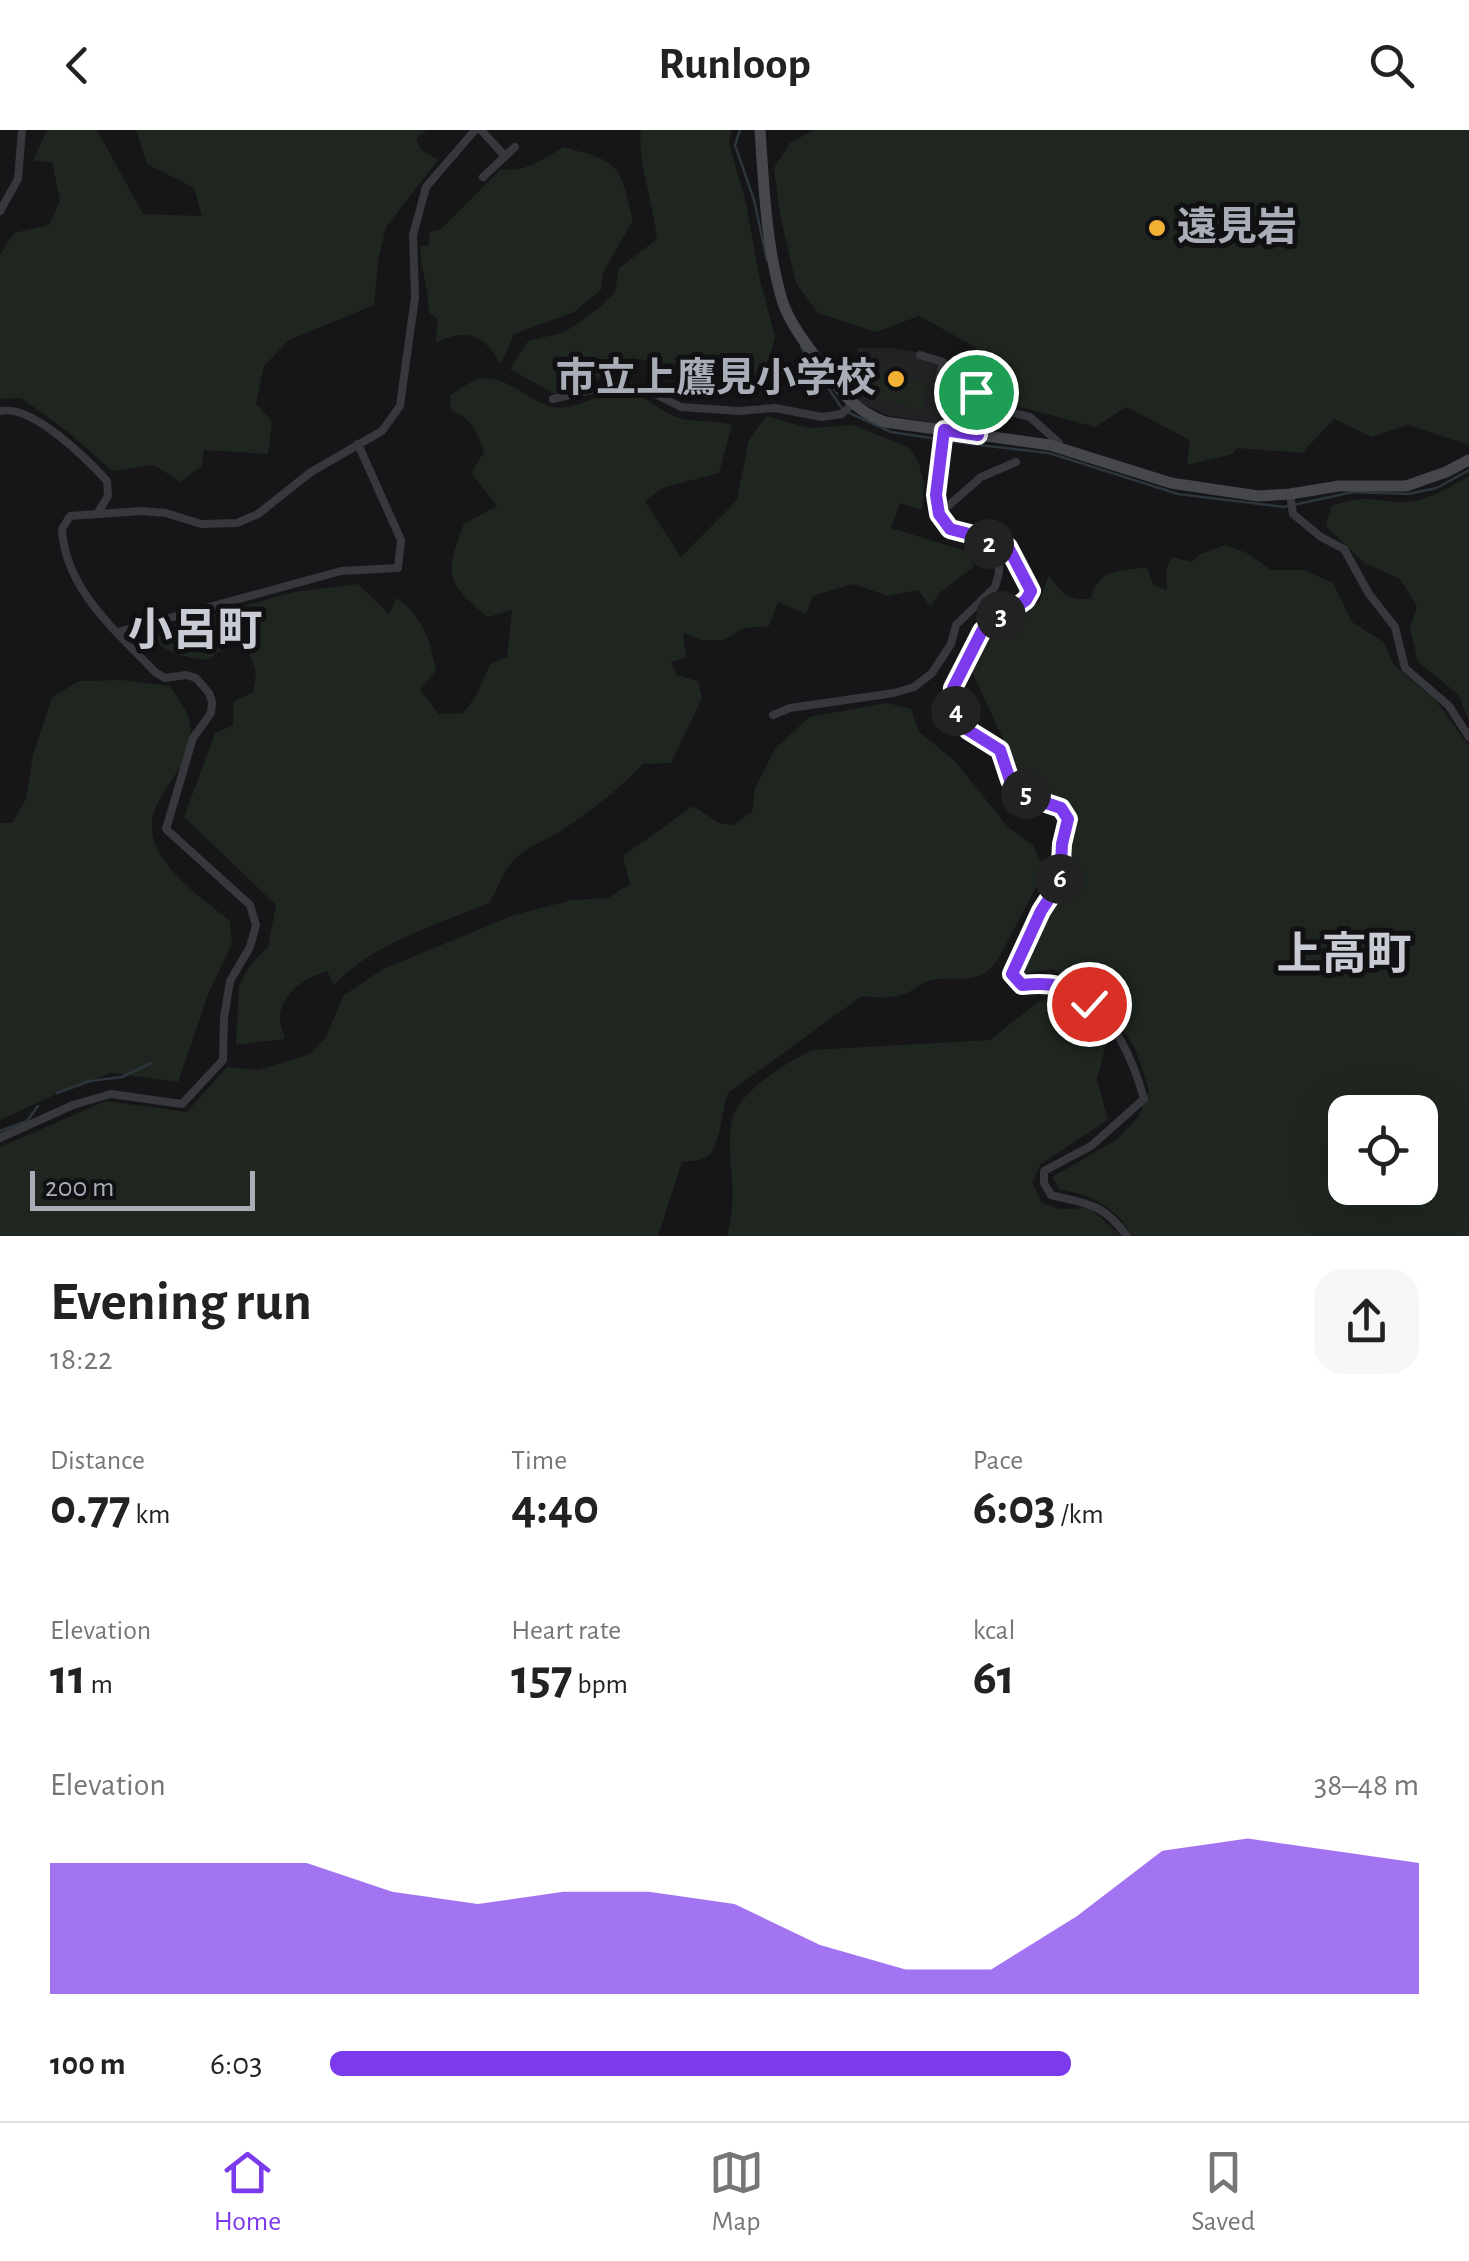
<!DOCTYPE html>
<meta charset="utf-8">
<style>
body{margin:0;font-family:"Alegreya Sans","Noto Sans JP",sans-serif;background:#f6f6f6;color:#222;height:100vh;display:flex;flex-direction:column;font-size:38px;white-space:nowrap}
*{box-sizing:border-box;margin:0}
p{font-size:32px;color:#767676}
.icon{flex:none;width:55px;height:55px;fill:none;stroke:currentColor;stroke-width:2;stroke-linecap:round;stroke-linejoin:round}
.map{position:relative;height:1106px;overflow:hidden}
.details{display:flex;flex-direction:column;background:#fff;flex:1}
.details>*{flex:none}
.buttons{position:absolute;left:1328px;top:965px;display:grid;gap:20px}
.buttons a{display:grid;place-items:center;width:110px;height:110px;border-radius:20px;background:#fff;box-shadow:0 10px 40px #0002;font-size:50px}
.scale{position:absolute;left:30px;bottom:25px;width:225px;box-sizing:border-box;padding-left:10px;border:5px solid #a8adb8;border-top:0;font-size:28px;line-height:35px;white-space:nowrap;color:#a8adb8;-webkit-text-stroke:8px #111113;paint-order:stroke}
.pin{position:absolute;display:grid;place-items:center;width:85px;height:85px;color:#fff;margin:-42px;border:5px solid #fff;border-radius:50%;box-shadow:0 2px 10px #0007}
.km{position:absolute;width:50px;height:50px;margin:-25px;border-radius:50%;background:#222;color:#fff;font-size:28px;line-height:50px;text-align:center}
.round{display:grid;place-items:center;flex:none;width:105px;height:105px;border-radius:30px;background:#f6f6f6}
.headline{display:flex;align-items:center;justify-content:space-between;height:170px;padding:0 50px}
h1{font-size:55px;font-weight:700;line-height:75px}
.metrics{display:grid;grid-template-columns:repeat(3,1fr);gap:15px;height:170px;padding:10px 50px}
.metrics div{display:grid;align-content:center}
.metrics b{font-size:50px;font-weight:700}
.metrics small{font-size:28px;font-weight:400}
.metrics p{font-size:28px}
.chart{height:280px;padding:20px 50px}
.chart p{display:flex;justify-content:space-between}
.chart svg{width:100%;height:180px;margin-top:10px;fill:#7c3aed;opacity:.7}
ul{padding:0 50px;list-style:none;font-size:32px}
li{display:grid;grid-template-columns:160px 120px 1fr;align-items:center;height:75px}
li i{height:25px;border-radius:12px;background:#7c3aed}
header{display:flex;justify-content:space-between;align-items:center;height:130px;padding:0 50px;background:#fff;font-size:45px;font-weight:700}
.tabs{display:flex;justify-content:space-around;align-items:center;height:140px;border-top:2px solid #e0e0e0;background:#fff;font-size:28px;color:#767676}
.tabs a{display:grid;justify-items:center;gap:5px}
.tabs .selected{color:#7c3aed}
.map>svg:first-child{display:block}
.built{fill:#222225}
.green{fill:#1e261f;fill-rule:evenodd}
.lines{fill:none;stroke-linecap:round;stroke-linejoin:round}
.stream{stroke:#2c353c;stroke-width:2.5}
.minor{stroke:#37383d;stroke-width:8}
.secondary{stroke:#45474d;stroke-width:11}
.route-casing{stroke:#fff;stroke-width:20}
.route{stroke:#7c3aed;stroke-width:12}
.poi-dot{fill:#f2b134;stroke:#111113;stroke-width:4}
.labels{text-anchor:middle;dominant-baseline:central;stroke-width:10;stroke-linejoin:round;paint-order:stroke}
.poi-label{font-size:40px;font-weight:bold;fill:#a8adb8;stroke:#111113;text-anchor:start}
.quarter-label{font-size:45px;font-weight:bold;fill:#c9ccd4;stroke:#111113}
</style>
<header><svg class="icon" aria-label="back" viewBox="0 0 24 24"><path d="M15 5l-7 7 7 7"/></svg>Runloop<svg class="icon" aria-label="search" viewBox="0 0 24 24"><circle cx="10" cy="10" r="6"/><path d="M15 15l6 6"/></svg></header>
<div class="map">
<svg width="1469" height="1106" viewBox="0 0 1469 1106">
<rect width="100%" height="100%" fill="#161618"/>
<!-- built -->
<path class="built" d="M858,218H890L936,225L942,229L941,262L974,265L980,271L974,300L887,285L859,272L847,262Z"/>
<!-- green -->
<path class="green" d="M47,0H97L143,84L202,86L194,58L147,34L136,0H427L416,8L421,20L438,30L386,97L378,131L374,175L289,210L264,236L256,274L272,291L268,324L204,320L202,336L181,352L154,335L112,341L68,302L21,268L0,269V125L14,103L49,95L60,71L52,32L33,31Z
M641,0H732L729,13L746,73L760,150L775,207L769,229L742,261L671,234L631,228L594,251L554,264L510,239L528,211L565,202L600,177L615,162L619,138L657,109C654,77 637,28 641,0Z
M814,0H1469V315L1408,295L1372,307L1334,289L1302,323L1237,318L1233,324L1187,335L1190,310L1126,277L1095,297L998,271L975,217L919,186L876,202L818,183L796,153L780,85L774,38L790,13Z
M563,17C620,32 619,32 633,90L603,143L601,160L574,182L514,204L501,234C482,203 468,199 436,212L438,189L429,183C429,160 421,140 420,116H428L430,102L440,100L501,39C524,43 545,29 563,17Z
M878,240L927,252L924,280L871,268Z
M486,248C512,250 525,268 549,276C572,283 593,265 616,262C642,259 657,281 679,288C694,293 715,289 732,295L719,343L662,358L645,371L681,427L737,370L749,310L766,286L809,298L853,295L910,318L919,333L924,355L922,380L900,373L891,398L966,421L974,437L938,464L931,477L918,460L888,466L853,454L813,466L806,484L778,472L769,496L744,498L724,510H702L683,502L686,528L671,532L677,545L698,551L702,568L671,633L643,634C619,660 592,679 564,699C547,711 527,715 512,732C502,743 498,760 489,773C436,795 373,813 334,855L327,841C307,847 284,861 280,885C279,892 283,902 285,909L236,915L239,856L250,835L268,817L276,775L184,687L215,603L233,595V572L253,562C260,537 253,527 236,508L208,530C185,527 162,524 149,502L294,462L358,454L389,484L396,468C423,486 430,510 436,540L420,560L439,584L463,583L476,566L490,534L507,527L512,480L488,487C445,453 445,443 464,394L497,376L471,343L484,322C477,301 472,289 451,280L450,265L476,249Z
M1469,346V592L1459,565L1418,532L1410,498L1417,476L1400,449L1364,433L1326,396L1331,376C1367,364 1368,371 1402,372C1424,373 1450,357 1469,346Z
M1225,415L1247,423L1271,440H1304L1333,453L1352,492L1384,512L1394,535L1436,571L1469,616V1106H1132C1116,1078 1092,1064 1060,1060L1052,1047L1116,1010L1139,986L1149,960L1135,918L1112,882L1053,839L1014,845L1010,837L1052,751L1059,730L1058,710L1068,685L1024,654L972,542C978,508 1008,485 1039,473L1049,444C1059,461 1069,473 1091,468C1099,437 1120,442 1147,437L1153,455L1167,460V438L1172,427L1192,432L1200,424ZM1345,982H1420V1058H1345Z
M121,550L170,556C176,566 187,579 189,590C204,648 114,673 171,739C187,759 211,775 230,791L232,814L209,862L178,952L112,943L76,955L0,990V693H12L26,669L33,625L52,567L79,551Z
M887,573L911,579L919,602L955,631L1008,697L1033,715L1043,736L1035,759L999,828C978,861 952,842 925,852C919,855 916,858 911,861C895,869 879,868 862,866L728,963C721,979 721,1018 707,1027C701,1031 690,1031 682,1032L658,1106H0V1017L106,971L187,982L227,937L258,940L310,924L326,907L343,866L383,839L514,785L572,770L608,768L630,754L623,726L693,676L719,693L733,695L752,682L755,658L775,619L809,587Z
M1067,863L1096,889L1107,910L1097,949L1108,990L1041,1034L1032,1052L1042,1073L1060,1079L1090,1078L1121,1106H727C734,1081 733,1063 731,1037C730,1021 728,998 734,983C747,956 786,934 811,920L990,910L1038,872Z"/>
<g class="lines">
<!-- stream -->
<path class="stream" d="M740,0L735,15L754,70L767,130
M801,217L843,280L891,302L938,309
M946,311L1049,323L1178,364L1284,377L1353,362L1408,364L1437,358L1469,340
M57,963L90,951L122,947L151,933
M0,1001L27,991L38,976"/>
<!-- minor -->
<path class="minor" d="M481,0L504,25
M483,47L515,17
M0,81L18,49L22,0
M920,225L943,232L938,256L976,262L982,270L978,305
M553,269L617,254L647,260L681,277L738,281L775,278L822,287L842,284L852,274
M982,275L1030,287L1059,313L1058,317
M0,281C32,274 86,328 107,351L108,366L97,384
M1290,364L1293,384L1321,407L1344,419L1369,464L1395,497L1405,538L1449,576L1469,607
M939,384L981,347L1016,332
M993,418L1004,415C1011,421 1029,451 1031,461L1026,470L982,501L953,558L952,571L963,595L1000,620L1010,649L1017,656L1034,669L1061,677L1068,689L1062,714L1060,752L1041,781L1012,845L1022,855C1094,846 1127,908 1144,969L1091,1016L1044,1041V1053L1051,1065C1087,1074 1103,1073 1127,1106
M118,502L341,441L398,438L401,410L358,314
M773,585L790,578L894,563L914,557L932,543L951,514L956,495L995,457L999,443V431L986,411L950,399L941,389L936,365L944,300
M0,1008L73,975L111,964L182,974L223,930L224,888L230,851L250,817L256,795L250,775L166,699L193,608L211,583L212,572L209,563L196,548L186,545L165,548L155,542C116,501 65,459 62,399L70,386L141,381L166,383L201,394L237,393L258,384L311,342L382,301L400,276L415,167L413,105L426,57L475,0"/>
<!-- secondary -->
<path class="secondary" d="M760,0C764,57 766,115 782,170C790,195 808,216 823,237C841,262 855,281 885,292L1050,315L1171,353L1258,366L1290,364L1339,356H1406L1446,342L1469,330"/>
</g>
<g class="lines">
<!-- route casing -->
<g class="route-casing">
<path id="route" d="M976,262L982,270L978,305L944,300L936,365L939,384L950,399L977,406L993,418L1004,414L1008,417L1031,461L1026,470L982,501L953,558L952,571L968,600L1000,620L1010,650L1017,656L1034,669L1061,678L1068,689L1062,714L1060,752L1041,781L1012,844L1022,855C1049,852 1070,854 1089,874"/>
</g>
<!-- route -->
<use href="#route" class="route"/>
</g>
<!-- markers -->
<g class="poi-dot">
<circle cx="1157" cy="98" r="10"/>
<circle cx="896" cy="249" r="10"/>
</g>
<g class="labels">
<!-- poi labels -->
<g class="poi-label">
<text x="1177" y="98">遠見岩</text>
<text x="876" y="249" text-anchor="end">市立上鷹見小学校</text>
</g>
<!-- quarter labels -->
<g class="quarter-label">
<text x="195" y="501">小呂町</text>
<text x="1344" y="825">上高町</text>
</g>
</g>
</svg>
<div class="buttons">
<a><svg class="icon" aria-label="locate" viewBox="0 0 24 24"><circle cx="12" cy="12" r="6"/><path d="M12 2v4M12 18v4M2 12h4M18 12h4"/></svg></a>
</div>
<div class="scale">200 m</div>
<div class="pin" style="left:976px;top:262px;background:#1e9e55"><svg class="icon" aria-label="arrive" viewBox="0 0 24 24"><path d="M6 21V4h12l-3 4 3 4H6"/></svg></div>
<div class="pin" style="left:1089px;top:874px;background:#d93025"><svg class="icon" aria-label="check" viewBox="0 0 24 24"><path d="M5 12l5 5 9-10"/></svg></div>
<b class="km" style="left:989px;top:414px">2</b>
<b class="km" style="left:1001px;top:486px">3</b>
<b class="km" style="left:956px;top:581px">4</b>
<b class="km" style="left:1026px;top:664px">5</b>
<b class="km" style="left:1060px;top:749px">6</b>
</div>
<section class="details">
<div class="headline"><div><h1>Evening run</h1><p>18:22</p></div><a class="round"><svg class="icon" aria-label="share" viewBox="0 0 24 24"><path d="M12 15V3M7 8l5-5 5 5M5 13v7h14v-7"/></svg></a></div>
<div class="metrics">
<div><p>Distance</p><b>0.77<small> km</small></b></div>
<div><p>Time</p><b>4:40</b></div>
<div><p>Pace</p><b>6:03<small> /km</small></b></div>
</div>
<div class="metrics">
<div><p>Elevation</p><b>11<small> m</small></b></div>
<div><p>Heart rate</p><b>157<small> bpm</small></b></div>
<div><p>kcal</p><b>61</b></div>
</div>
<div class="chart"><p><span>Elevation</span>38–48 m</p>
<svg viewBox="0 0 160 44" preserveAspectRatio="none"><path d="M0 44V12L10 12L20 12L30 12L40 19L50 22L60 19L70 19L80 22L90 32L100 38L110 38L120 25L130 9L140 6L150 9L160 12V44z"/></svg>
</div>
<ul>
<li><b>100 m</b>6:03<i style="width:68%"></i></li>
</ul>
</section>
<nav class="tabs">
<a class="selected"><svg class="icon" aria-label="home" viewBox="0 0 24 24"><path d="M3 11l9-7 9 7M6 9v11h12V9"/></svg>Home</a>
<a><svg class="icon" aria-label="map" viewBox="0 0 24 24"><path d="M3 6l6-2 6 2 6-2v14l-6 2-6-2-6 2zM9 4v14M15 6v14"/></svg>Map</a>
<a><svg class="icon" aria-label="saved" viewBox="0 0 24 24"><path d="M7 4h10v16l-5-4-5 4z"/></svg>Saved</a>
</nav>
